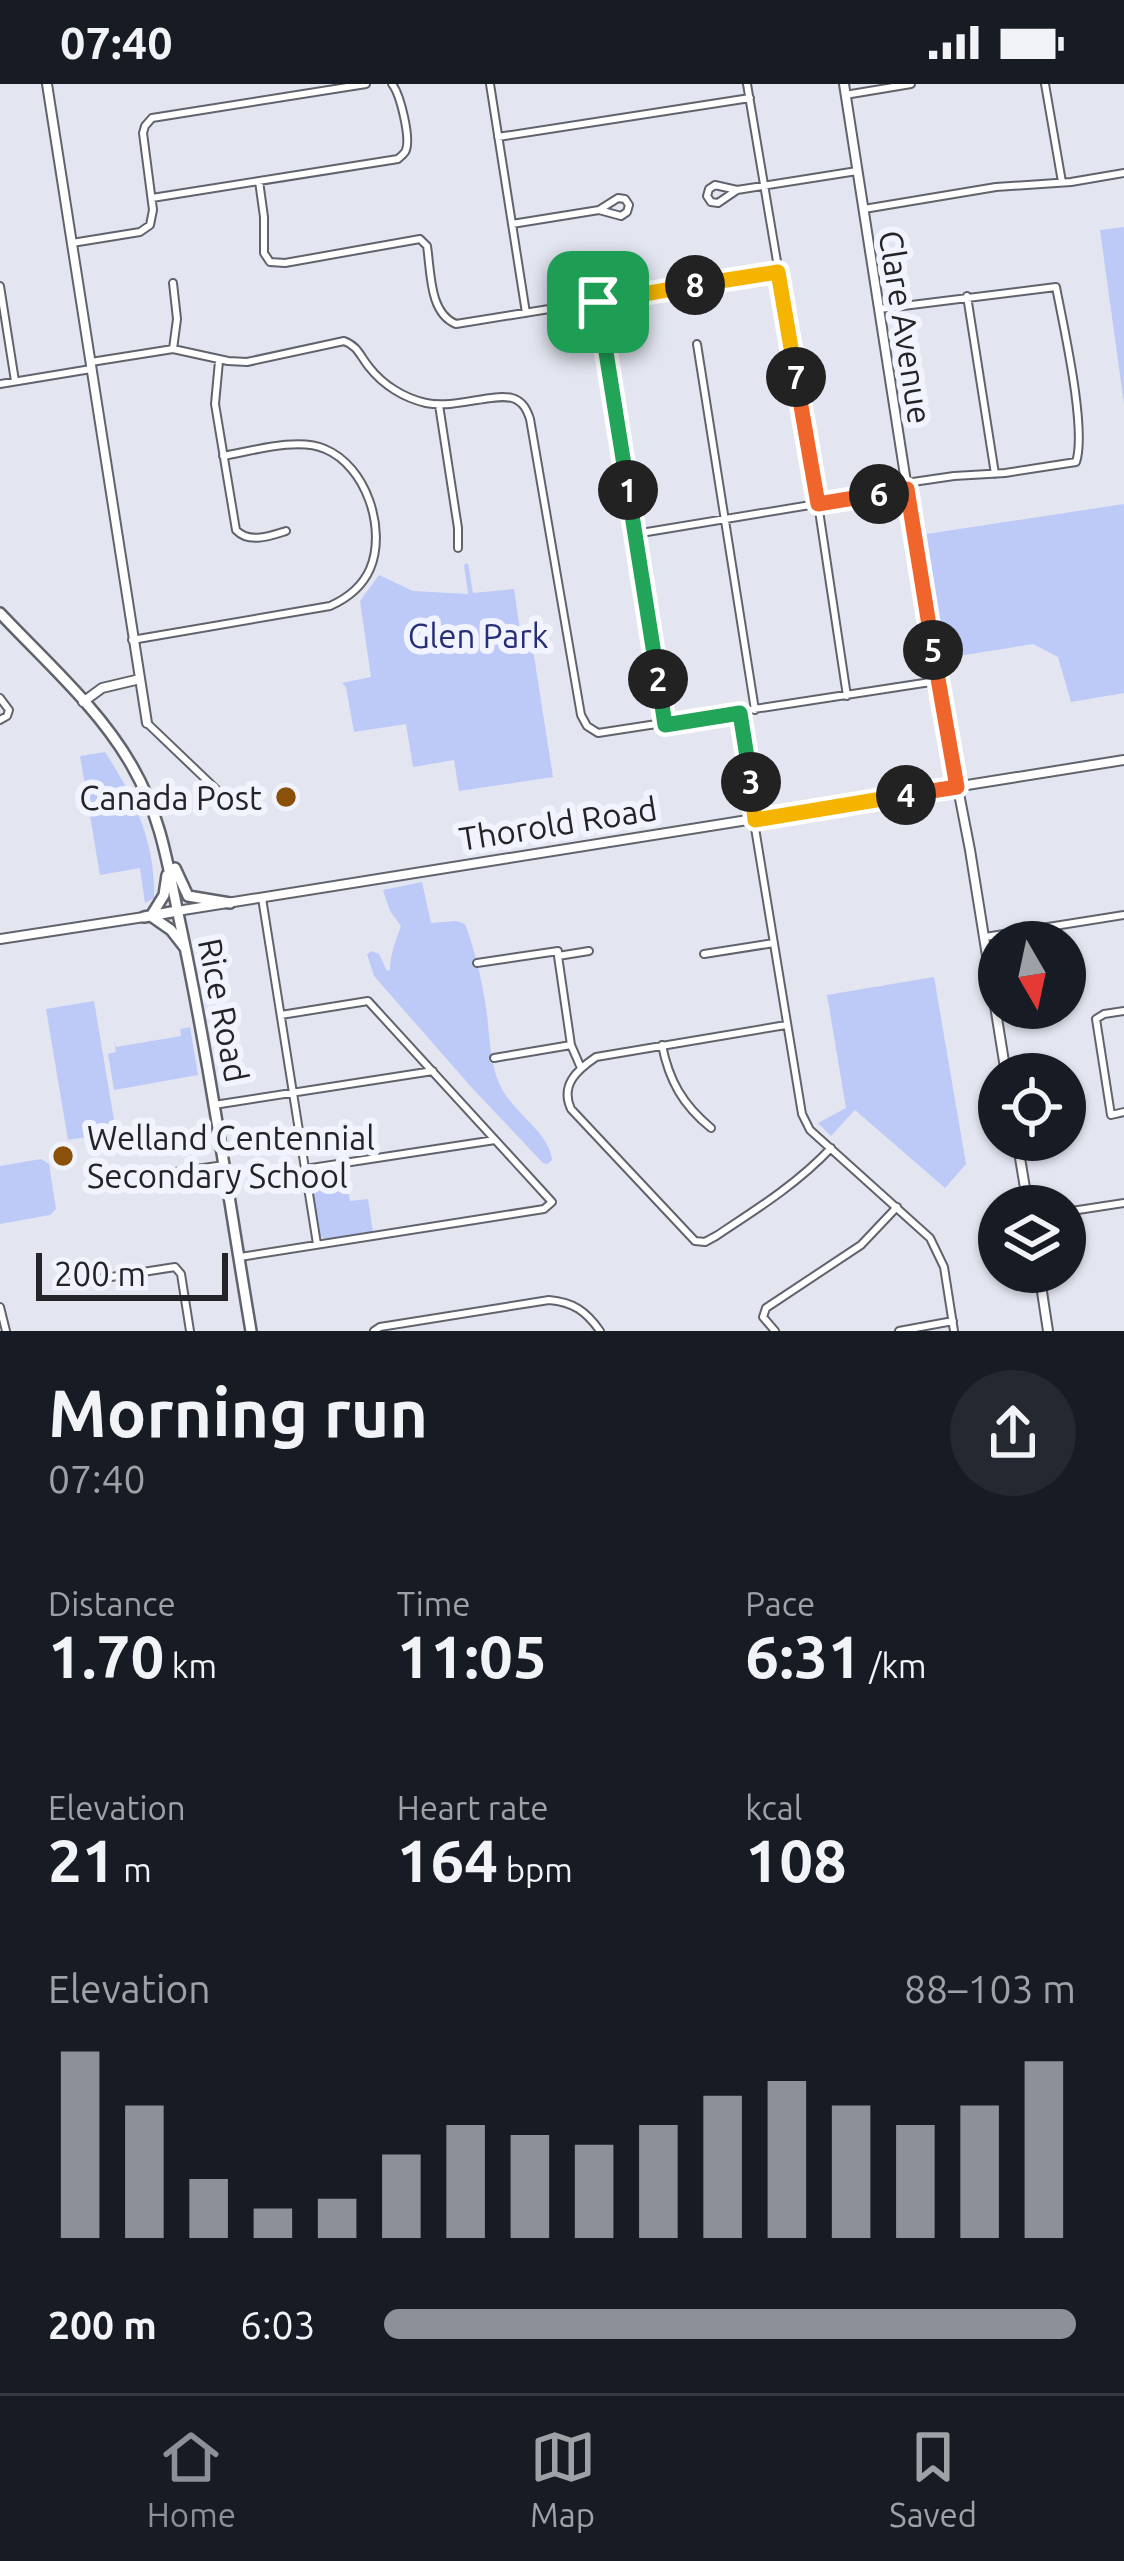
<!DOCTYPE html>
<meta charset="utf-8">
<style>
body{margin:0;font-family:Ubuntu,sans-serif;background:#242831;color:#f1f3f6;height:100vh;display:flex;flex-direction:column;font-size:45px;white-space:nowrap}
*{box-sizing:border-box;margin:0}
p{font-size:39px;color:#9ea1a6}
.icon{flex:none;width:66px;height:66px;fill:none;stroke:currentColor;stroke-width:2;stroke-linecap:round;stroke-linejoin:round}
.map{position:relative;height:1247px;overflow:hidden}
.drawer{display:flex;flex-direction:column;background:#171b24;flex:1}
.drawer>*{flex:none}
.needle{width:78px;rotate:171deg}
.buttons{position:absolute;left:978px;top:837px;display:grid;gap:24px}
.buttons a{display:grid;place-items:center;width:108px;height:108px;border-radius:50%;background:#171b24;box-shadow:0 3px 9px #0004;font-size:60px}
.scale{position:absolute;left:36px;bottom:30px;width:192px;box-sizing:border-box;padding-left:12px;border:6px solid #232428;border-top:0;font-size:33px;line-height:42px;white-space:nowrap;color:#232428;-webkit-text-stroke:9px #f1f4fe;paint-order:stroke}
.pin{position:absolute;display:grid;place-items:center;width:102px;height:102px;color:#fff;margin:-51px;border-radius:24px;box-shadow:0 6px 18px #0006}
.km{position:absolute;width:60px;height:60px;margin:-30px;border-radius:50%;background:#222;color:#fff;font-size:33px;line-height:60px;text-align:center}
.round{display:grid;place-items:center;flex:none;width:126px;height:126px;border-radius:63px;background:#242831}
.headline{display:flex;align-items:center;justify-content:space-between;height:204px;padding:0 48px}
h1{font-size:66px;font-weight:700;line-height:90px}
.stats{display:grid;grid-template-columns:repeat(3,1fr);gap:18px;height:204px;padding:12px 48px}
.stats div{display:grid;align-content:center}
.stats b{font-size:60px;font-weight:700}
.stats small{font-size:33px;font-weight:400}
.stats p{font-size:33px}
.chart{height:336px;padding:24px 48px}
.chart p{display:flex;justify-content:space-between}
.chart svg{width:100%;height:216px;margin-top:12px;stroke:#8c9099;stroke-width:6}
ul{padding:0 48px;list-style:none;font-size:39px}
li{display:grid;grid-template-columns:192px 144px 1fr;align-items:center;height:90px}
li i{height:30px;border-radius:15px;background:#8c9099}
.status{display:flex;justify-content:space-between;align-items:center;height:84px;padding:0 60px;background:#171b24;direction:ltr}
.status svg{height:33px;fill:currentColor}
.menu{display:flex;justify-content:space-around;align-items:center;height:168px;border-top:3px solid #363941;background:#171b24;font-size:33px;color:#9ea1a6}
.menu a{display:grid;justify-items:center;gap:6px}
.menu .selected{color:#8c9099}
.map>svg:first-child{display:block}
.green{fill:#bdc9f7}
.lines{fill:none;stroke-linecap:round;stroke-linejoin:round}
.minor-casing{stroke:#61636c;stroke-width:10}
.tertiary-casing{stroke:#61636c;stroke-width:12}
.secondary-casing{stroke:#61636c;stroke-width:14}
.minor{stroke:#fff;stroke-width:6}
.tertiary{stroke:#fff;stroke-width:8}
.secondary{stroke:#fff;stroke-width:9}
.split-1-casing{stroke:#fff;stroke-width:24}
.split-2-casing{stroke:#fff;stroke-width:24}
.split-3-casing{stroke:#fff;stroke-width:24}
.split-4-casing{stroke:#fff;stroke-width:24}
.split-5-casing{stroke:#fff;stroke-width:24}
.split-6-casing{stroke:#fff;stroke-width:24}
.split-7-casing{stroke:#fff;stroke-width:24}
.split-8-casing{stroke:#fff;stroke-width:24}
.split-9-casing{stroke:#fff;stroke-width:24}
.split-1{stroke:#22a559;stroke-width:15}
.split-2{stroke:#22a559;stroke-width:15}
.split-3{stroke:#22a559;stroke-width:15}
.split-4{stroke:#f5b400;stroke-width:15}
.split-5{stroke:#f0652b;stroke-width:15}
.split-6{stroke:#f0652b;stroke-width:15}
.split-7{stroke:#f0652b;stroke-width:15}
.split-8{stroke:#f5b400;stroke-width:15}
.split-9{stroke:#f5b400;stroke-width:15}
.poi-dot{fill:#8b510b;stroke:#f1f4fe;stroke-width:4.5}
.labels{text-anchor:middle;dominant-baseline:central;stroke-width:12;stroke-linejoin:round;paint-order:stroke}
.street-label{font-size:33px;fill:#232428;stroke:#f1f4fe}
.park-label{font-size:33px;fill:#252e77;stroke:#f1f4fe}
.poi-label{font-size:33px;fill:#232428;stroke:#f1f4fe;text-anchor:end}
</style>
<div class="status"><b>07:40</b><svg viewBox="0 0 49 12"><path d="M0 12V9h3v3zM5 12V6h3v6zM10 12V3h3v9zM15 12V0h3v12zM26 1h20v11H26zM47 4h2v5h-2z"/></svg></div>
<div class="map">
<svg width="1124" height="1247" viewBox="0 0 1124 1247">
<rect width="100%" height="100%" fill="#e3e6f1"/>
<!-- green -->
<path class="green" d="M1124,143V320L1100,146Z
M1124,420V609L1071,618L1058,573L1033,560L939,575L920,451Z
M468,479L473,509L514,505L523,567L533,566L553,693L459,707L454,676L413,683L406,640L354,648L346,603L342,599L371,593L360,517L379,491L413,507L468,510L464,481Z
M105,668C134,712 156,760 154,814L145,819L140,784L100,791L80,672Z
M422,798L431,839L456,837L465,840C475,866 482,897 486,924C490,949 489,975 499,999C511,1028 550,1048 552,1076L548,1080L543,1079L473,1005L374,892L367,870L372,867L379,870L387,887L390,886C390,870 396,856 401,842L390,827L383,806Z
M934,893L966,1080L945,1104L855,1026L831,1052L818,1039L846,1024L827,911Z
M94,917L116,1048L68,1056L46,925Z
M190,943L198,991L114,1006L108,970L116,968L114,956L116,963L181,952L180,945Z
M41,1075L49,1080L56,1125L50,1131L0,1140V1082Z
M345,1083L350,1117L368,1115L373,1148L324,1155L319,1150L310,1093L315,1088Z"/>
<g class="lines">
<!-- minor casing -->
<g class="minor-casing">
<path id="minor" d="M490,0L526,229
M747,0L818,420L847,612
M1045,0L1062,98
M845,11L911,0
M498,53L750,14
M259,97L264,133V169L270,178L285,179L420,155L427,162C431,188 429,229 456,240L779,188
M737,106L715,101L709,105L707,112L711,118L718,119L737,106L857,87
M152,114L398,75C400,73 403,71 405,68C412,56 400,10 392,0
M864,125L996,103L1071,98L1124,89
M512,140L599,126L618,114L625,115L629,121L627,128L621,132L599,126
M72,159L140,148L150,141L153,126L143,49L145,42L152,34L366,0
M173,199L177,235L173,265
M0,202L15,297
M967,212L995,390
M598,217L665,641
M879,225L1056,203C1063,240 1087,345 1076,378L1005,389L954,392L906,399
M697,260L755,626
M219,277L215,320L236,446C249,460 270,452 286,447
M91,278L173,265L228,277L247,278L344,257C358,262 360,272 369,283C383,301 404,314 426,319C455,325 491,309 512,314C523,317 527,326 530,335L581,631L587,642L598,649L937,597
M0,300L91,285
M439,321L458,444V464
M635,450L907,405
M132,556L330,522C348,514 362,503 370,485C387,445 366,382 325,365C298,353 252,367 223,372
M0,614L9,626L7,632L0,636
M739,629L755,724V744L802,1030L810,1046L930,1154L944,1183L954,1247
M147,639L216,705
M262,814L317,1160
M985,853L1124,831
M704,870L774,859
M558,872L571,961L581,984
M477,879L558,867V872L589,867
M1124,927L1104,930L1096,935L1111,1031L1124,1028
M786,941L596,973C577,986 560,1001 571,1025L695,1157L705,1158L716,1152C757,1125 797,1100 831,1064
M662,961C669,997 683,1021 711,1044
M494,974L571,961
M214,1021L433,987
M305,1085L495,1056
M176,1088L224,1081
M1065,1128L1124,1119
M240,1173L544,1125L552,1118L368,917L281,931
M66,1200L175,1183L181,1190L190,1247
M0,1223L6,1247
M374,1247L380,1243L549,1216C573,1218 586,1227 600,1247
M775,1247L763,1233L766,1224L861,1161L897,1123
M899,1247L953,1237"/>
</g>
<!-- tertiary casing -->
<g class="tertiary-casing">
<path id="tertiary" d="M47,0L147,639
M844,0L937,597L970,766L1006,990
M83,618L102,604L140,595
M177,827L1124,676
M0,855L144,833
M1017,1056L1028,1122
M1039,1188L1048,1247"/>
</g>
<!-- secondary casing -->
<g class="secondary-casing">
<path id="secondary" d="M0,529C45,577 99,624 132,682C162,734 168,783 180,839C209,974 228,1111 251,1247
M175,784L188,812L230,819
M167,791L164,811L151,832L171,846L185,864
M144,833L177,827"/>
</g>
<!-- minor -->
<use href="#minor" class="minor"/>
<!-- tertiary -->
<use href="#tertiary" class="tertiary"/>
<!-- secondary -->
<use href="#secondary" class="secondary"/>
</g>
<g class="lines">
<!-- split-1 casing -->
<g class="split-1-casing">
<path id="split-1" d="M598,218L628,406"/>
</g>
<!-- split-2 casing -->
<g class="split-2-casing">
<path id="split-2" d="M628,406L658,595"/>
</g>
<!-- split-3 casing -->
<g class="split-3-casing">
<path id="split-3" d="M658,595L665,641L740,629L751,698"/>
</g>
<!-- split-4 casing -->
<g class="split-4-casing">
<path id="split-4" d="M751,698L755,736L906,711"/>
</g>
<!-- split-5 casing -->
<g class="split-5-casing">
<path id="split-5" d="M906,711L957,703L933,566"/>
</g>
<!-- split-6 casing -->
<g class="split-6-casing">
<path id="split-6" d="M879,410L907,405L933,566"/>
</g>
<!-- split-7 casing -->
<g class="split-7-casing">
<path id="split-7" d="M796,293L818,420L879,410"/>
</g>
<!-- split-8 casing -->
<g class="split-8-casing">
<path id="split-8" d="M695,201L778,188L796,293"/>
</g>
<!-- split-9 casing -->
<g class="split-9-casing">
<path id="split-9" d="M598,218L695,201"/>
</g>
<!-- split-1 -->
<use href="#split-1" class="split-1"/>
<!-- split-2 -->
<use href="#split-2" class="split-2"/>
<!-- split-3 -->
<use href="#split-3" class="split-3"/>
<!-- split-4 -->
<use href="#split-4" class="split-4"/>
<!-- split-5 -->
<use href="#split-5" class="split-5"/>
<!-- split-6 -->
<use href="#split-6" class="split-6"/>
<!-- split-7 -->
<use href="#split-7" class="split-7"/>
<!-- split-8 -->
<use href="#split-8" class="split-8"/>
<!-- split-9 -->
<use href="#split-9" class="split-9"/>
</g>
<!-- markers -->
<g class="poi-dot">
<circle cx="286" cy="713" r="12"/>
<circle cx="63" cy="1072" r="12"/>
</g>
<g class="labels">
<!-- street labels -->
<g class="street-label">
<text transform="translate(906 243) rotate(81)">Clare Avenue</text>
<text transform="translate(558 739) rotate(-9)">Thorold Road</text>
<text transform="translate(224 926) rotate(79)">Rice Road</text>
</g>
<!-- park labels -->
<g class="park-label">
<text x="478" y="551">Glen Park</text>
</g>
<!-- poi labels -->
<g class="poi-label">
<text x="262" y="713">Canada Post</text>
<text x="87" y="1053" text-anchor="start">Welland Centennial<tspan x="87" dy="38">Secondary School</tspan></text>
</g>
</g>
</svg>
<div class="buttons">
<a><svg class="needle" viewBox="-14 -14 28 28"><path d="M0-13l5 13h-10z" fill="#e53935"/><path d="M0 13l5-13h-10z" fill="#9ea1a6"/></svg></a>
<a><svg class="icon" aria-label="locate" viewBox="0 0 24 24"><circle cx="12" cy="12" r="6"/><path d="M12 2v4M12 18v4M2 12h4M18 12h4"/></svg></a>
<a><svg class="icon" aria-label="layers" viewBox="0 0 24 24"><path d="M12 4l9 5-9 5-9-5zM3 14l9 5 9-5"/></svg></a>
</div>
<div class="scale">200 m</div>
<div class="pin" style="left:598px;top:218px;background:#1e9e55"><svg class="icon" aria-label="arrive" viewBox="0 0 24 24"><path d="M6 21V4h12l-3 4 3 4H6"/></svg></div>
<b class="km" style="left:628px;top:406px">1</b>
<b class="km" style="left:658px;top:595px">2</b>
<b class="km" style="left:751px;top:698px">3</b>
<b class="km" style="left:906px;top:711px">4</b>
<b class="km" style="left:933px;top:566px">5</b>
<b class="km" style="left:879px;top:410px">6</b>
<b class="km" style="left:796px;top:293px">7</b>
<b class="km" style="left:695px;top:201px">8</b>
</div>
<section class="drawer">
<div class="headline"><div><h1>Morning run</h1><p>07:40</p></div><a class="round"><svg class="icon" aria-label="share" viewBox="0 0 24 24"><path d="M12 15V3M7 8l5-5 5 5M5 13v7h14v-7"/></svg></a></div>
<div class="stats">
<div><p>Distance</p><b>1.70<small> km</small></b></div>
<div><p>Time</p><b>11:05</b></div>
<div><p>Pace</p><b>6:31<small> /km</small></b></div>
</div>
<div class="stats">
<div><p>Elevation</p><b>21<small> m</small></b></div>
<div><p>Heart rate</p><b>164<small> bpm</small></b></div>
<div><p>kcal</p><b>108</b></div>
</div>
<div class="chart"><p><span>Elevation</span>88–103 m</p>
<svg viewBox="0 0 160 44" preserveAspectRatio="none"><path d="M5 44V6M15 44V17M25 44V32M35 44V38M45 44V36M55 44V27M65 44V21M75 44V23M85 44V25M95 44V21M105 44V15M115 44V12M125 44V17M135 44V21M145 44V17M155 44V8"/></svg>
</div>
<ul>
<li><b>200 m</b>6:03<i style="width:100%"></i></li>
</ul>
</section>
<nav class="menu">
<a class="selected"><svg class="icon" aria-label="home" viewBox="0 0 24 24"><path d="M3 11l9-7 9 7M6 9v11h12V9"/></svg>Home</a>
<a><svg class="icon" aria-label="map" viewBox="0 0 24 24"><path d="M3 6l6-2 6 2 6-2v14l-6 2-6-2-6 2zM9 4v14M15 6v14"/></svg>Map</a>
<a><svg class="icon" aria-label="saved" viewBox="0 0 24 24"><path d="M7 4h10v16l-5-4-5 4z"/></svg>Saved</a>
</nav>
